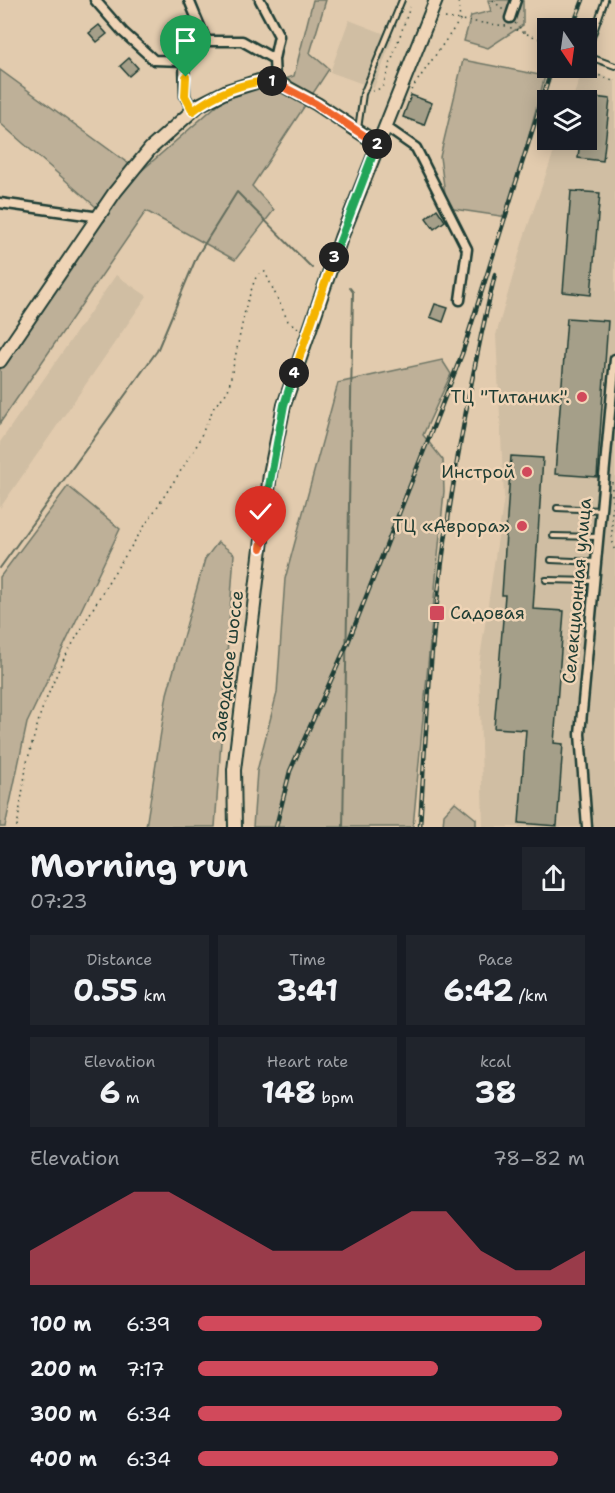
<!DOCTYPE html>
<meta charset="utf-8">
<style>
body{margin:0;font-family:"Shantell Sans",sans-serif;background:#20242c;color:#f1f3f6;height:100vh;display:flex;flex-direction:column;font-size:22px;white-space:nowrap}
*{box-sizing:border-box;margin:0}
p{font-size:20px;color:#9ea1a6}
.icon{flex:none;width:33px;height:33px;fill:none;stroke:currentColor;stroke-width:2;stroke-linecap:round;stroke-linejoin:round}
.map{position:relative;height:827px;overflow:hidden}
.details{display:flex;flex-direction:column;background:#171b24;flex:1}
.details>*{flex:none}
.needle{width:39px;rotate:167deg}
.buttons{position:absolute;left:537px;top:18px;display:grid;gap:12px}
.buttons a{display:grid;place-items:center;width:60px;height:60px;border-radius:0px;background:#171b24;box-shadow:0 3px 15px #0003;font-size:30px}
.pin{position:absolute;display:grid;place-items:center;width:51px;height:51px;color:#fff;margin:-62px -26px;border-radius:50% 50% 50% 0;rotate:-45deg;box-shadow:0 0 6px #0007}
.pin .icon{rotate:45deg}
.km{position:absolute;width:30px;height:30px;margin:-15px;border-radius:50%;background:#222;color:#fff;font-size:16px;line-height:30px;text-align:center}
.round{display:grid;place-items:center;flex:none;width:63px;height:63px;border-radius:0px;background:#20242c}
.overview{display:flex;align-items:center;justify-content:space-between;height:102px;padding:0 30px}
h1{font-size:33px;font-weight:700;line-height:45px}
.figures{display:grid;grid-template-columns:repeat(3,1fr);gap:9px;height:102px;padding:6px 30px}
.figures div{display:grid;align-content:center;border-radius:0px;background:#20242c;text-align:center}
.figures b{font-size:30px;font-weight:700}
.figures small{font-size:16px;font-weight:400}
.figures p{font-size:16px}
.chart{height:168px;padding:12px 30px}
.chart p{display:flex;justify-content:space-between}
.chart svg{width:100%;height:108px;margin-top:6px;fill:#d1495b;opacity:.7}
ul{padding:0 30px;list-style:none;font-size:20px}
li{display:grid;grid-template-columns:96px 72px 1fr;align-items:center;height:45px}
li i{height:15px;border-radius:8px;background:#d1495b}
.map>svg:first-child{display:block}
.built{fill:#d0bea3}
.green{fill:#beb098;stroke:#6e7666;stroke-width:1.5}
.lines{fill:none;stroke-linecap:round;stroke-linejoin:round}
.stream{stroke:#626d5d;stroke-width:2}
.building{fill:#a59f89;stroke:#1f3d34;stroke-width:1.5}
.lane-casing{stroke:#1f3d34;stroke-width:8}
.street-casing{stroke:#1f3d34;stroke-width:13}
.secondary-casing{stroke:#1f3d34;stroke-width:16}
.path{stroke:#1f3d34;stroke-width:1.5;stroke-dasharray:1.5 4.5;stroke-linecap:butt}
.lane{stroke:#efd4b6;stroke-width:4}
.street{stroke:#efd4b6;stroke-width:8}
.secondary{stroke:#efd4b6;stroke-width:12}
.rail-casing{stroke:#1f3d34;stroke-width:4.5}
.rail{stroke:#efd4b6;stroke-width:2;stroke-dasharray:7;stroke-linecap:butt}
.split-1-casing{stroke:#fff;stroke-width:12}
.split-2-casing{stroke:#fff;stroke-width:12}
.split-3-casing{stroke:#fff;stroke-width:12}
.split-4-casing{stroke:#fff;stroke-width:12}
.split-5-casing{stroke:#fff;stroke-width:12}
.split-6-casing{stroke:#fff;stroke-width:12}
.split-1{stroke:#f5b400;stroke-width:8}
.split-2{stroke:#f0652b;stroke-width:8}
.split-3{stroke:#22a559;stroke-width:8}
.split-4{stroke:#f5b400;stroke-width:8}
.split-5{stroke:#22a559;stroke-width:8}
.split-6{stroke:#f0652b;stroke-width:8}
.poi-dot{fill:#d1495b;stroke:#efd4b6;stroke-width:2}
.labels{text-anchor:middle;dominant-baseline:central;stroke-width:5;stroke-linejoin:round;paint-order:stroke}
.poi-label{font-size:18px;fill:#1f3d34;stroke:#efd4b6;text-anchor:end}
.street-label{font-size:18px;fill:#1f3d34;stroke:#efd4b6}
</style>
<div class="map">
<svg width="615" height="827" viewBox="0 0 615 827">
<rect width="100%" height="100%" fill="#e2cbae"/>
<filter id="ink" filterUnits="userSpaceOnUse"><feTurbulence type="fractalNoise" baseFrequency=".0167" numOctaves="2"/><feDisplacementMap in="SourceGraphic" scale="12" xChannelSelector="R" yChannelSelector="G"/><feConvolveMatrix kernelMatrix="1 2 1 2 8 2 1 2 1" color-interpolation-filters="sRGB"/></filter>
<g filter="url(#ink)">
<!-- built -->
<path class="built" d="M349,20L393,37L374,88L330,72Z
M583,69L615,80V827H483L479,665L504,497L496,335L524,237L558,140H586V100H572Z
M116,275L147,296L0,508V442Z"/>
<!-- green -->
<path class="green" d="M313,0H326L310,53L329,69L252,186L274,210L235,260L146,211L0,423V359L104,214L0,123V70L140,172L223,100L294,76Z
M488,0H523V25L488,48L464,41L471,16L491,11Z
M463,60L545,76L507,217L447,208L440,157Z
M442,360L451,374L423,435L443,460L444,491L413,827H253L257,771L277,693L285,579L338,383Z
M68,486L120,529L27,723L5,827H0V577Z
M218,542L234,554L215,827H146L167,694L205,559Z
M455,802L476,819V827H443L444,814Z"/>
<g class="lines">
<!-- stream -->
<path class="stream" d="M0,568L157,351L197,256L237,192L312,268
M343,827L353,292L350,288"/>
</g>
<!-- building -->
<path class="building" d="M99,25L107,34L97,42L89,33Z
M129,58L138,68L129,76L120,66Z
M411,95L432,103L424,125L403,117Z
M586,96L610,99L603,161L578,158L580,140H586Z
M571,191L600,193L591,295L563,292Z
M437,209L445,221L434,229L426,218Z
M435,304L448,308L443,322L430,317Z
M567,318L608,321L597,477L555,474Z
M511,456L543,458L533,609L564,611L554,743L563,744L557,826L519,823L526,730L494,728L505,595H502Z"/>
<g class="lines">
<!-- lane casing -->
<g class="lane-casing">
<path id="lane" d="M605,0L591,40L590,57L615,66
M358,129L363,94L402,0
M557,508L601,510
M553,536L599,537
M551,560L596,562
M546,580L594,581"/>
</g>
<!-- street casing -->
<g class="street-casing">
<path id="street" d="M95,0L123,32L154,60L184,61L185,96L193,111
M260,0L279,36L274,59L275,81
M510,18L516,0
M206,41H242L274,59
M184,61L206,41L189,0
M386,127L416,148L467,249L460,300
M0,203L100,217
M587,827L580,734L615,359"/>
</g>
<!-- secondary casing -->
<g class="secondary-casing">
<path id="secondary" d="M0,361L115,192L150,149L199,105L227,91L259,81H275L317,104L379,145
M235,827L234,770L270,474L284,405L341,238L436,0"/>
</g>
<!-- path -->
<path class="path" d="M493,0L504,11
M445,18L506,26L548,42
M515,23L525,33
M591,63V72L615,82
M411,90L460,20L458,0
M372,91L382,88L410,7
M612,482V543L615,551
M17,827L27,762L41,712L61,664L110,579L195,449L214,407L228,391L246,306L255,279L261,272H265L288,321L298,328"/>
<!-- lane -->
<use href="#lane" class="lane"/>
<!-- street -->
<use href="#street" class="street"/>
<!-- secondary -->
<use href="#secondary" class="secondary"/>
<!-- rail casing -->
<g class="rail-casing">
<path id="rail" d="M572,28L583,0
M276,827L290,771L349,640L462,354L552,68
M420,827C424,758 428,688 435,619C448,502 468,388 495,274"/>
</g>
<!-- rail -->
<use href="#rail" class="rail"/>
</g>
</g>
<g class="lines" filter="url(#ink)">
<!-- split-1 casing -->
<g class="split-1-casing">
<path id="split-1" d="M186,77L185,96L193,111C214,94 245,81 272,81"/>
</g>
<!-- split-2 casing -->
<g class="split-2-casing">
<path id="split-2" d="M272,81L316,104L377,144"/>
</g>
<!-- split-3 casing -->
<g class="split-3-casing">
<path id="split-3" d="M334,257L377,144"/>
</g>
<!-- split-4 casing -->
<g class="split-4-casing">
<path id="split-4" d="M294,373L334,257"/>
</g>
<!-- split-5 casing -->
<g class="split-5-casing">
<path id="split-5" d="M268,492L284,405L294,373"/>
</g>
<!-- split-6 casing -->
<g class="split-6-casing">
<path id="split-6" d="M261,548L268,492"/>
</g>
<!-- split-1 -->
<use href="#split-1" class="split-1"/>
<!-- split-2 -->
<use href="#split-2" class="split-2"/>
<!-- split-3 -->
<use href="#split-3" class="split-3"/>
<!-- split-4 -->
<use href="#split-4" class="split-4"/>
<!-- split-5 -->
<use href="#split-5" class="split-5"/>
<!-- split-6 -->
<use href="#split-6" class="split-6"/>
</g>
<!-- markers -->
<g class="poi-dot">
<circle cx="582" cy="397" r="6"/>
<circle cx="527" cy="472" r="6"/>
<circle cx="522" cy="526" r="6"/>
<rect x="429" y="605" width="16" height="16" rx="3"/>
</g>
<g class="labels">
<!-- poi labels -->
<g class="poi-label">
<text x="570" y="397">ТЦ "Титаник".</text>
<text x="515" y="472">Инстрой</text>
<text x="510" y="526">ТЦ «Аврора»</text>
<text x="450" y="613" text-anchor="start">Садовая</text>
</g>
<!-- street labels -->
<g class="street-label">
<text transform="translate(577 591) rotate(-85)">Селекционная улица</text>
<text transform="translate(228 666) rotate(-83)">Заводское шоссе</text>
</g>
</g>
</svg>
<div class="buttons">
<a><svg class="needle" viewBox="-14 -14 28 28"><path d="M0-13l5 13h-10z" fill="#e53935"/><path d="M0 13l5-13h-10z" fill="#9ea1a6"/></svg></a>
<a><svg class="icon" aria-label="layers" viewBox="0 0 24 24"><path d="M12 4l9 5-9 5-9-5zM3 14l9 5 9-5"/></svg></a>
</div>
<div class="pin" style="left:186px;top:77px;background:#1e9e55"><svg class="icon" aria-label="arrive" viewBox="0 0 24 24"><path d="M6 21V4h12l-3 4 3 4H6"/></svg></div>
<div class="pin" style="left:261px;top:548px;background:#d93025"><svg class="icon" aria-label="check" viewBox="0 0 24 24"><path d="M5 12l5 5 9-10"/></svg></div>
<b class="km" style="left:272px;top:81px">1</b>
<b class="km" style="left:377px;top:144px">2</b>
<b class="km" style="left:334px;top:257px">3</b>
<b class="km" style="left:294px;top:373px">4</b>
</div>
<section class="details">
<div class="overview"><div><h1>Morning run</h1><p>07:23</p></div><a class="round"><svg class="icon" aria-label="share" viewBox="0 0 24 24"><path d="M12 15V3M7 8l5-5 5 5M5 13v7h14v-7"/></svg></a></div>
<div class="figures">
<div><p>Distance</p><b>0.55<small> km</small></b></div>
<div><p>Time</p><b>3:41</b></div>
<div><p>Pace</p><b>6:42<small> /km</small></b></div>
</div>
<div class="figures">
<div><p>Elevation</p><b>6<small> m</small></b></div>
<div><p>Heart rate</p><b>148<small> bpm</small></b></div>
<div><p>kcal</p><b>38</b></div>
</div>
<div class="chart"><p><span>Elevation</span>78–82 m</p>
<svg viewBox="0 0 160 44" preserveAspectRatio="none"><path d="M0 44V30L10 22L20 14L30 6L40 6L50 14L60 22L70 30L80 30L90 30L100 22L110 14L120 14L130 30L140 38L150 38L160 30V44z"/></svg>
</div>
<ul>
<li><b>100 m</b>6:39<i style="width:89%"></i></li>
<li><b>200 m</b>7:17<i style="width:62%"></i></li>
<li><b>300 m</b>6:34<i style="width:94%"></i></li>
<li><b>400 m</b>6:34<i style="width:93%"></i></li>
</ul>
</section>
